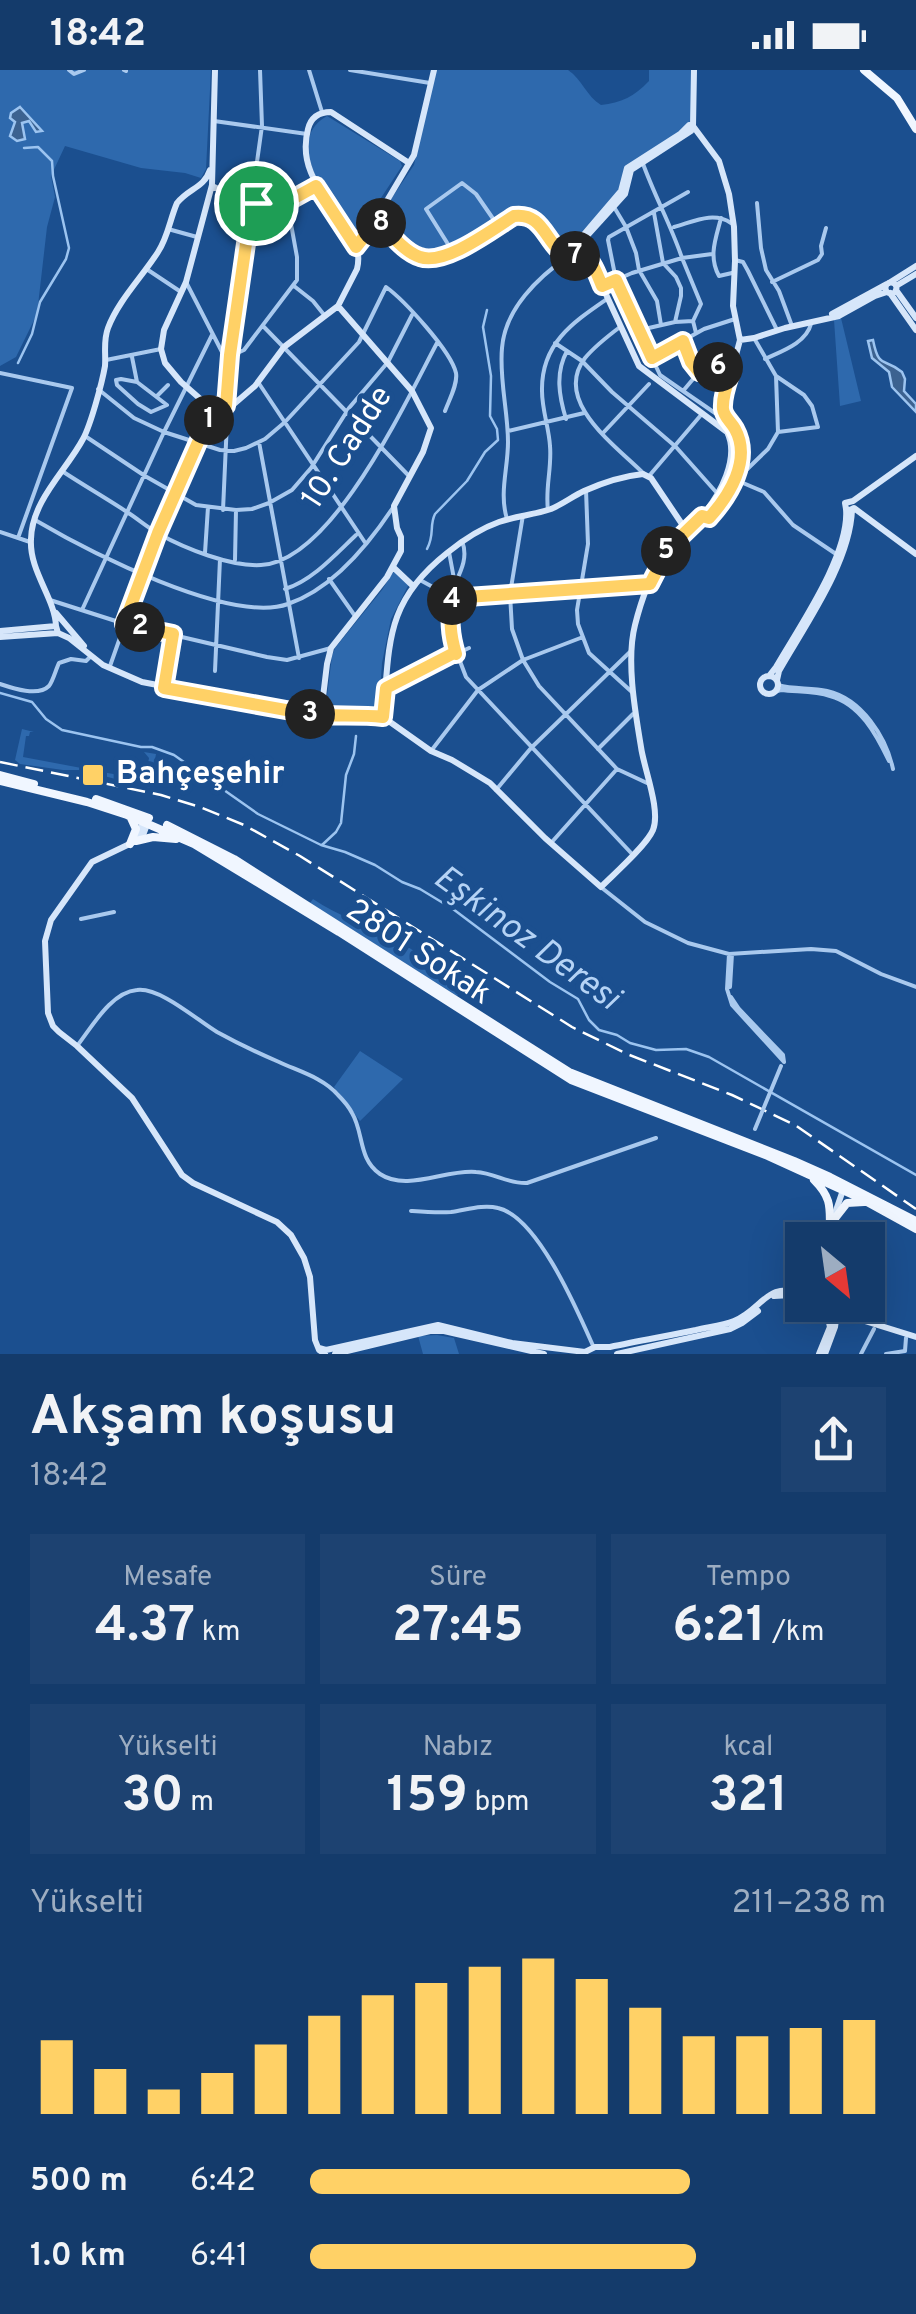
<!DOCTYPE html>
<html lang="tr">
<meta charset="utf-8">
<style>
body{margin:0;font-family:Overpass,sans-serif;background:#1d4271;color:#f1f3f6;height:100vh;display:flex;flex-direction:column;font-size:38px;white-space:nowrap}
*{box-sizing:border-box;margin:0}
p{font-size:32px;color:#9dadc1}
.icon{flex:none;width:55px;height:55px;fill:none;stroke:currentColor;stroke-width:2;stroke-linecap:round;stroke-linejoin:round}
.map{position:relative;height:1284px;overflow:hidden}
.details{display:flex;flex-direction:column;background:#143b6b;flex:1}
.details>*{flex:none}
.needle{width:65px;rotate:151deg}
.controls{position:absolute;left:785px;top:1152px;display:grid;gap:20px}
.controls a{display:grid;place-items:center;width:100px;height:100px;border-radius:0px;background:#143b6b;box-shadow:0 10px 40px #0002,0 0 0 2px #33557e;font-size:50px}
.pin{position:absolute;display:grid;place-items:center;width:85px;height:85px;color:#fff;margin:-42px;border:5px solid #fff;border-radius:50%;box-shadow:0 2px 10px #0007}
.km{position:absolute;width:50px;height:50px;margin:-25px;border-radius:50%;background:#222;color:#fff;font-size:28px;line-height:50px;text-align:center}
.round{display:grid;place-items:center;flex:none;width:105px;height:105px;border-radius:0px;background:#1d4271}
.head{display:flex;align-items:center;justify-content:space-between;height:170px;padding:0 30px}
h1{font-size:55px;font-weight:700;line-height:75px}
.stats{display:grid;grid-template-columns:repeat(3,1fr);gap:15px;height:170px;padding:10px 30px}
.stats div{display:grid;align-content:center;border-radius:0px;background:#1d4271;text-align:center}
.stats b{font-size:50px;font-weight:700}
.stats small{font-size:28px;font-weight:400}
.stats p{font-size:28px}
.chart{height:280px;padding:20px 30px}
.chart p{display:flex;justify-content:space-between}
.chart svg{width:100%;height:180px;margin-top:10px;stroke:#ffd166;stroke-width:6}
ul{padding:0 30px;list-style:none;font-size:32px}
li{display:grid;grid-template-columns:160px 120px 1fr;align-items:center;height:75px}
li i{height:25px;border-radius:12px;background:#ffd166}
.status{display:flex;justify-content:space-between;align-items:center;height:70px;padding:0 50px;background:#143b6b;direction:ltr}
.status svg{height:28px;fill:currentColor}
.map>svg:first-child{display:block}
.green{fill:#2e69ad}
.water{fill:#3c6290;stroke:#9cc4f0;stroke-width:2.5}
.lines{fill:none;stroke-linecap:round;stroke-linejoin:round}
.stream{stroke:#9cc4f0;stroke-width:2.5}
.street{stroke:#a9c9ee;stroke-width:4}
.secondary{stroke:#d6e6fa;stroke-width:6}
.primary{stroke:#f0f6ff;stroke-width:8}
.rail{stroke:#fff;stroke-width:2.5;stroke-dasharray:18 8;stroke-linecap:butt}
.street-bridge{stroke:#a9c9ee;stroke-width:4}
.route-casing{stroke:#fff;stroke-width:20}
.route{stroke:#ffd166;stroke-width:12}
.poi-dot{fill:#ffd166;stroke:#1b4f8f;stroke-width:4}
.labels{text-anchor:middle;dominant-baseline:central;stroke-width:10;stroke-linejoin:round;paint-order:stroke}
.street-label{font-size:32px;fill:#fff;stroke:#1b4f8f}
.poi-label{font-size:32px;font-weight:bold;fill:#fff;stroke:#1b4f8f;text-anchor:start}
.water-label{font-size:35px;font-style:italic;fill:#b5d3f5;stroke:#1b4f8f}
</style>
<div class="status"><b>18:42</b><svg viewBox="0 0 49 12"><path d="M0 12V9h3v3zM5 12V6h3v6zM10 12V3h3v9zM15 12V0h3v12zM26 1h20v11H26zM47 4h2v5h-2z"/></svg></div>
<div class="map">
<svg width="916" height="1284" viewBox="0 0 916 1284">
<rect width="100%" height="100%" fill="#1b4f8f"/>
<!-- green -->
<path class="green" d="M0,0H211L206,99L201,108L185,103L141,98L65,76L51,106L55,127L47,157L37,244L16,287L0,296Z
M434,0H568C582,9 587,27 601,35C621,33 635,26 649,11V0H694L693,45L689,55L641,88L611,133L570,173H565C546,155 547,134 514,139L450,177C442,180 434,184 425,181C408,177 388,154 385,138L414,95Z
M327,46L400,91L402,96L377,134L374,150L358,173C338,143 278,73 327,46Z
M841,248L861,331L840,336L834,250Z
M394,501L409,514L391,549L382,593L379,637L374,639L329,637L326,634L332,586L335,578L382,520Z
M22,659L34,662H30L29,666H26L23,687L145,710L149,688L144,682L156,684L150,718L81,700H63L20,694L15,690Z
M313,829C338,846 364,854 391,868C417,881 441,899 465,916L457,926L310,833Z
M360,981L403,1009L360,1051L334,1017Z
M437,1265L454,1268L459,1284H423L418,1266Z"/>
<!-- water -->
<path class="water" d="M20,37L42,61L36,62L29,51L22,53L25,69L17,71L10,66L15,52L10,48L11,43Z
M873,270C879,300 884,287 902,302L905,309L904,321L916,334V342L892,317L889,302L872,288L868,271Z"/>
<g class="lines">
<!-- stream -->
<path class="stream" d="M18,293L32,264L40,232L66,189L69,178L53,106L52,91L38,77L24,78
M427,479C435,464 429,456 435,444L467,411L485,382L498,370L497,359L490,346L491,306L483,257L487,240
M0,623L32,632L46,649L62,660L141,677H152L174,685L258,744L321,775L345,782L375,795L402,812L420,819L453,839L550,912L578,929L589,950L599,960L617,965L630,973L656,980L686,979L709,987L916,1105
M322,775L336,762L341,753L346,705L354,684L356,666"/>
<!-- street -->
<path class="street" d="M69,0L74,4L84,0
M124,0L126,1
M309,0L322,42
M350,0L430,13
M214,51L307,64
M688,122L609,167L608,170L616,210L652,288L704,259L735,249
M757,133L761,178L766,200L779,221L792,256
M614,137L626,157L636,183L639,200L657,231L661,255
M654,143L663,193L676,207L681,218V226L675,252
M721,148C716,168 708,186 719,206L732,203
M674,157C693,152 713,141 731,153
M168,159L197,167
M357,177L379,149
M451,179L426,139L462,113L476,124L496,153
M735,190L743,192L748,201L777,260
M148,200L181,222
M186,212L222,282L233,285L244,280L297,210V187L287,132
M772,212L818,190L822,184L821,176L826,158
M294,216L313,231L325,246
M602,216L632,203L682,188C671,155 654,125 642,91
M693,251L701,234L682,188L712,184
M263,256L409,406
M620,257C608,266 595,276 585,288C552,331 616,376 643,403
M640,260L675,252L693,251L696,263
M754,268L776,306L804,325L812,336L818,357L778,362L776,306
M683,271L691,292L699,302L713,296L732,299
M555,273L582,291L612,322L676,377L716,422
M132,287L137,312
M765,289C782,281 806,273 811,254
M106,290L161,279
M653,290L660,305L683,321
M699,302L683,321L715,343L724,344
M0,303L72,318L18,468
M121,309L137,312L167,335L151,342L138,334L117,315L116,310Z
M258,312L366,474
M98,319L134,348L164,362L220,380L234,381L246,378L265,369L285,352L359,272L386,217C404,230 451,281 456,303C458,314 449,330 445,341
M157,326L168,315
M566,349C559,326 555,303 567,281
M508,361L584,343
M778,362L768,379L736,410L764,422L793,455L836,484
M603,363L649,314
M85,366L145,406L196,435L236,440L252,439L269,433L292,420L311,398L349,338L388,292L412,245
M259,372L299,588
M62,401C83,415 106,428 127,442C138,449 147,457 159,464C184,478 231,497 261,495C332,492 406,331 437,273
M649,406L701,345
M586,420L588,474L577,540L578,554L589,583L633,623
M223,440L230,285L262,56L260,0
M548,440C545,418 552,398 550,376C549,358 542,340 542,321C541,274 572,253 607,229
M523,445L510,524L512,559L523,590L539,616L617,699L647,713
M507,449C499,423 508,399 508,372C508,341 499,309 502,278C505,239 538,207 569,186
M35,450C86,480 230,555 288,534C332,519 369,474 394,436
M0,462L30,472
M449,482L455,514L450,545V565L466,607L633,785
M205,483L208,437
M235,490L236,440
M329,509L355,546
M420,510L453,528L650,514
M455,514C462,499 468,486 462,471
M285,519C312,511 336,484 356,465
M50,530L122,553L267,587L287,590L331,578
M82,540L164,362L212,265
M110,596L157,463L215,336
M215,601L220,489
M0,614C12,618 38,627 49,616C53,611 56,599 59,593L71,589L86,591L90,587
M164,614L173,564
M778,615C794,620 811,617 827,621C862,629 886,667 893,699
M386,618L454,583L456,584L469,578
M774,622L781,620C797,622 815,621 830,626C860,634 876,664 889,691
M598,679L633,644
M431,681L478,620L523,590L583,567
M496,720L531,678L632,580
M551,773L617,699
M602,818L645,852L688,873L729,884L811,879L836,881L881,904L916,917
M81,849L114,842
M729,884L727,919L732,935L784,992
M730,917L732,884
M731,927L739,939L783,985L784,992
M77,976C92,957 111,922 137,920C160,917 197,950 217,962C237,973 258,983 279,992C298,1001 324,1008 338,1025C343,1030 349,1037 352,1043C364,1063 358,1089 380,1104C407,1122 446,1099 476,1102C495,1103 508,1114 527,1113L656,1068
M411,1141C425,1142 438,1143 451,1142C466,1140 483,1134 498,1138C538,1147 578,1242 594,1278
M861,1284L874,1259
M886,1284L905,1281L906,1268"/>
<!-- secondary -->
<path class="secondary" d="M215,0L212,115L186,212L164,260L161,279L165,293L181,312L205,333L222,337L234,334L255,316L284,277L338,236L357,199C359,191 359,184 356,175C339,135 295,109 308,59C311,47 319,42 331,42L409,93
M694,0L693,56L719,91L729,124L734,157L735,191L733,236L740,270L723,334C724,347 733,352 737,364C749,395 730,425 710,447L702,446
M212,116C256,138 273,141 316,116
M378,139L379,151L400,173
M522,145C555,153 541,182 585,187
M554,176L559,188L558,194
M574,176L621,121L627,98L680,64L689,55H693L691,61L631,100L625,124L576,178
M885.5 218a5.5 5.5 0 1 1 11 0a5.5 5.5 0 1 1-11 0Z
M889,213L916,196
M896,216L916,204
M896,220L916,248
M890,223L916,260
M832,244L887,214
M740,270L754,268L785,258L839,246L875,226L887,222
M845,433L846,439L850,440L854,438L916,484
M845,433L853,431L916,386
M393,497L412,515
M56,543L84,576
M56,556L58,563L69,568L103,595L142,612L308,644L324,646L358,644L383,647L431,681L452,690L490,713L545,768L601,817C614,804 646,776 653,760C661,740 644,699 641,677C635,641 626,590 635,555C641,531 651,504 664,484C674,468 691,460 702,446C720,425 740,388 727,362L639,296L592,194L575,177C544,177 554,139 521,141C513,142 506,146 500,150C481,161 444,191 422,184C415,181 409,175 403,170C394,161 383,152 382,139L414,85L434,0
M56,556C55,528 29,501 31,469C32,430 66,401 83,369C91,354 102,313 105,296C106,283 103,271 108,258C118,231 142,207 158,182C168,167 170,149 177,133C189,118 204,118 210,100
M0,561L56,556
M0,567L58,563
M769,606L776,597C799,557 850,484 846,439
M760 615a9 9 0 1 1 18 0a9 9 0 1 1-18 0Z
M777,610L779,601C805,555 850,493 852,440
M324,646L323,627L327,594L331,578L387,507L401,481V467L397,458L394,436L423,382L431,358L412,321L338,236
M383,647C390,574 384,533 447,483C463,470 479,459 499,452C516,446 534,445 551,439C563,434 573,426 584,421C602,413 624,406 643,404L651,408L686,460
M148,752L142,768L92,792L51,850L45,871L48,943L53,956L59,962L77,976L132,1028L182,1105L193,1113L277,1152L291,1165L304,1188L310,1207L315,1270L319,1280L325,1284
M132,771L139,763L144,751
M832,1152L843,1120
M836,1170V1146
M774,1226L791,1225L802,1229
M818,1235L830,1243L836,1242L916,1267
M319,1278L326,1280L438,1255L512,1273L585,1282L595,1277H610C638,1271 667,1266 696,1260C708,1257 722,1256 734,1251C762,1240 767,1210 802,1224
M335,1284L430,1261H444L544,1284
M617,1284L730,1259L742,1253L758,1241
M819,1284L830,1257L827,1243
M825,1284L835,1257L838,1235"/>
<!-- primary -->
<path class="primary" d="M864,0L897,28L916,59
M0,705L34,714
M0,711L87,732L127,745L194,774L339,862L571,1010L768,1086L858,1127L916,1159
M96,729L149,748
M167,755L234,789L569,1002L794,1091L830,1107L916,1151
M136,771L153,767L176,769
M130,774L136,759L131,748
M814,1110C834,1130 829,1140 830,1165
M836,1147L847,1133L864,1132"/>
<!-- rail -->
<path class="rail" d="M0,692L161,725L200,737L244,755L300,786L572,957L627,984L732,1025L795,1055L916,1139"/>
<!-- street-bridge -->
<path class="street-bridge" d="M755,1059L781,996"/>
</g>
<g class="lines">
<!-- route casing -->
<g class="route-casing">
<path id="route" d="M316,116L356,177L378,149C388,162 404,182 420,187C445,196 493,159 514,146C546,142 545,178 570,187C579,190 585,184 592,194C596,200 599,209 602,216L616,210L652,288L683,271L691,292L699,302L713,296L732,299C728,311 722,326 723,339C724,347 731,352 735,359C752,390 729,426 709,448L702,446L668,479L650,514L453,528C449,549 450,564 456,584L454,583L386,618L383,647C358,644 333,647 308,644L164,618L173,564L124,554L158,463L214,336H226L230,285L252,132H287Z"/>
</g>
<!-- route -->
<use href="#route" class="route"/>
</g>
<!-- markers -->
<rect class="poi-dot" x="81" y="693" width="24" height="24" rx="5"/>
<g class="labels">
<!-- street labels -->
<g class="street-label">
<text transform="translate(348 378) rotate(-57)">10. Cadde</text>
<text transform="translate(418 883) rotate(33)">2801 Sokak</text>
</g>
<!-- poi labels -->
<g class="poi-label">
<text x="116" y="705">Bahçeşehir</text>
</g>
<!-- water labels -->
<g class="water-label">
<text transform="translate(526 869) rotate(36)">Eşkinoz Deresi</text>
</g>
</g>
</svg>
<div class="controls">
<a><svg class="needle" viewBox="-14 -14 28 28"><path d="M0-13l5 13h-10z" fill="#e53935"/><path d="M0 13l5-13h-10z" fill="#9dadc1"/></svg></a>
</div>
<div class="pin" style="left:256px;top:133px;background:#1e9e55"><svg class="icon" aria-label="arrive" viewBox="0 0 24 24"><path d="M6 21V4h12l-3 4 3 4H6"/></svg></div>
<b class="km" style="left:209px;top:350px">1</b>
<b class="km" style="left:140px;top:557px">2</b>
<b class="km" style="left:310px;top:644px">3</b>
<b class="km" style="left:452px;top:530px">4</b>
<b class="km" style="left:666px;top:481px">5</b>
<b class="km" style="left:718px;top:297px">6</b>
<b class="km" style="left:575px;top:186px">7</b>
<b class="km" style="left:381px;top:153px">8</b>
</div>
<section class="details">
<div class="head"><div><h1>Akşam koşusu</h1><p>18:42</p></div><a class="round"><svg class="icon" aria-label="share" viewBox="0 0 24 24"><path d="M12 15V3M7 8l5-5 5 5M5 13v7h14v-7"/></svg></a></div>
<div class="stats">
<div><p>Mesafe</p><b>4.37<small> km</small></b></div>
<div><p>Süre</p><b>27:45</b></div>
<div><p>Tempo</p><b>6:21<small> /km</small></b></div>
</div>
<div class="stats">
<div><p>Yükselti</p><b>30<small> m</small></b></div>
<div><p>Nabız</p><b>159<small> bpm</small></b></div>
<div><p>kcal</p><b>321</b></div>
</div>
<div class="chart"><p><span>Yükselti</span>211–238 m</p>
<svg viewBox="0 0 160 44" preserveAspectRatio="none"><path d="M5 44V26M15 44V33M25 44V38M35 44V34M45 44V27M55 44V20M65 44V15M75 44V12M85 44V8M95 44V6M105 44V11M115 44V18M125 44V25M135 44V25M145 44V23M155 44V21"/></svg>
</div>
<ul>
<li><b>500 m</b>6:42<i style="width:66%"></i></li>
<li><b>1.0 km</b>6:41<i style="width:67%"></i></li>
</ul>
</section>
